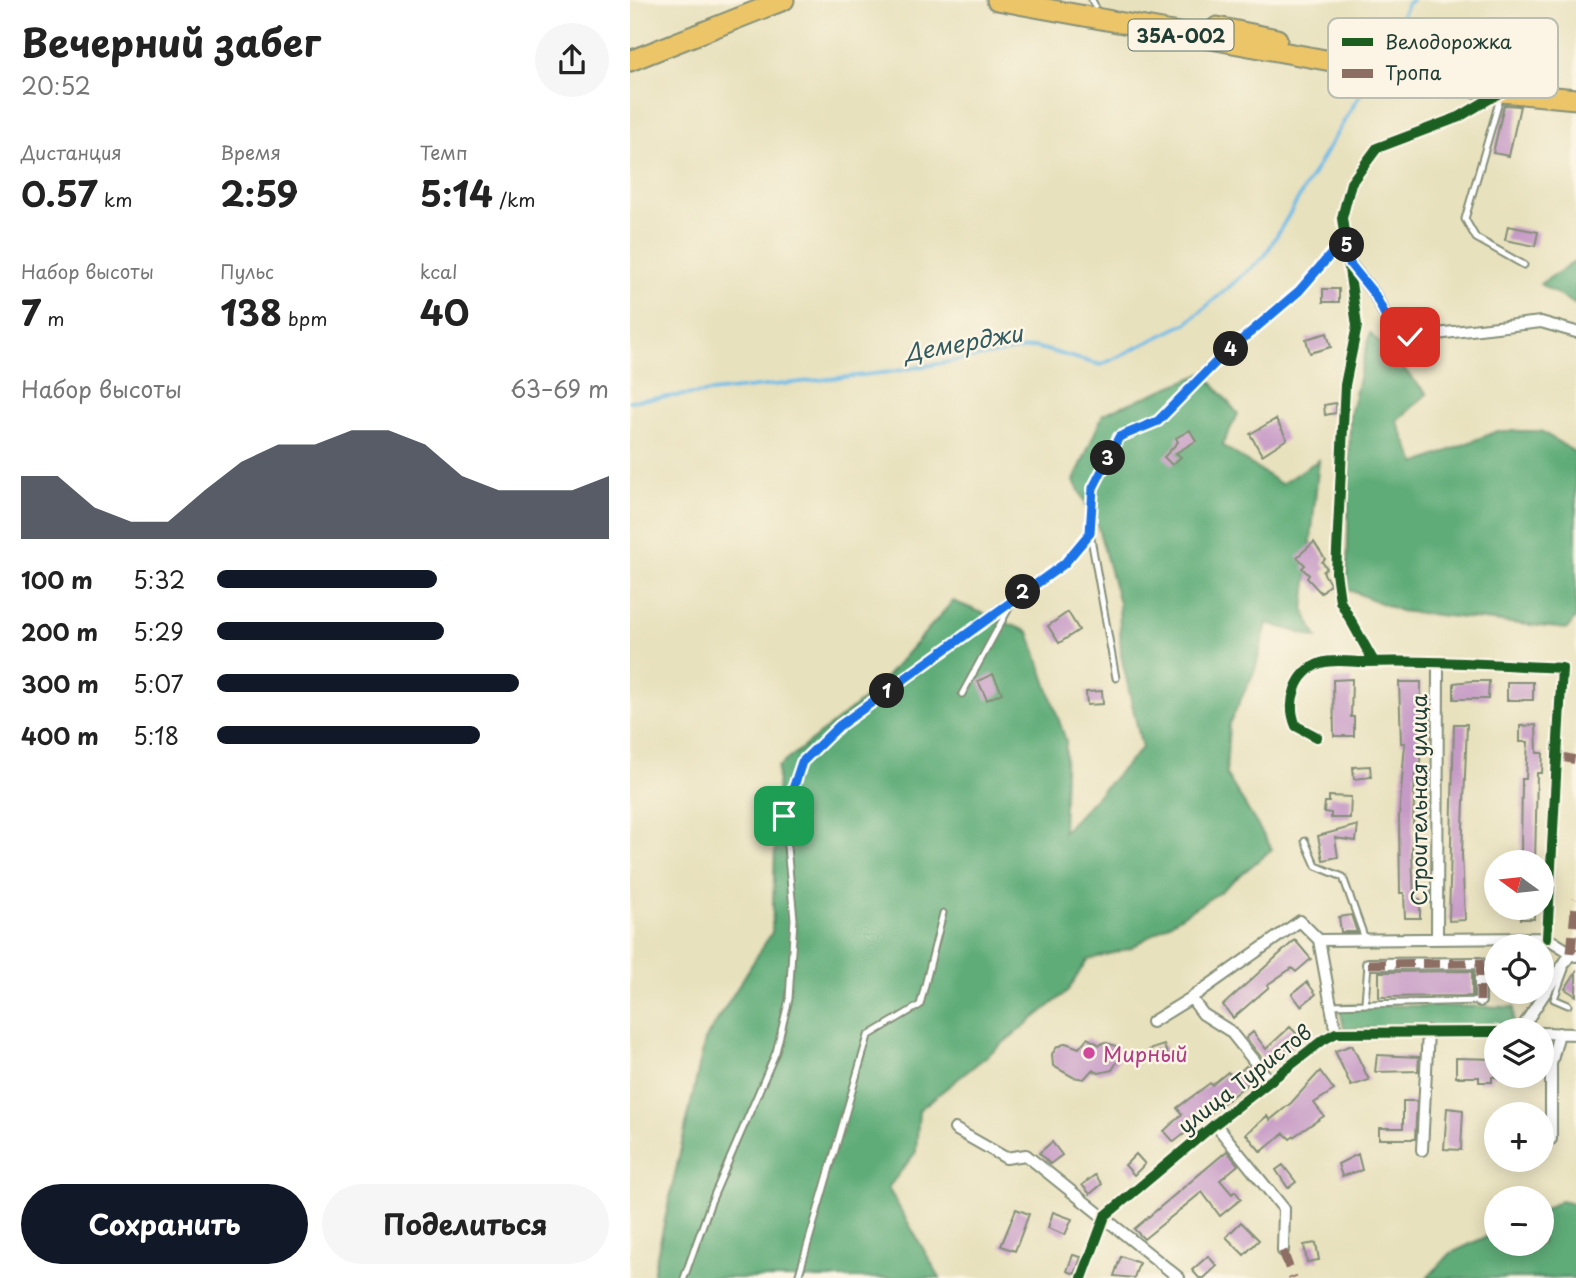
<!DOCTYPE html>
<html lang="ru">
<meta charset="utf-8">
<style>
body{margin:0;font-family:"Playpen Sans",sans-serif;background:#f6f6f6;color:#222;height:100vh;display:flex;flex-direction:column;font-size:26px;white-space:nowrap}
*{box-sizing:border-box;margin:0}
p{font-size:23px;color:#767676}
.icon{flex:none;width:38px;height:38px;fill:none;stroke:currentColor;stroke-width:2;stroke-linecap:round;stroke-linejoin:round}
.map{position:relative;flex:1;overflow:hidden}
.side{display:flex;flex-direction:column;background:#fff;width:630px}
.side>*{flex:none}
.needle{width:46px;rotate:285deg}
.controls{position:absolute;left:854px;top:850px;display:grid;gap:14px}
.controls a{display:grid;place-items:center;width:70px;height:70px;border-radius:50%;background:#fff;box-shadow:0 4px 18px #0003;font-size:35px}
.pin{position:absolute;display:grid;place-items:center;width:60px;height:60px;color:#fff;margin:-30px;border-radius:14px;box-shadow:0 4px 10px #0006}
.km{position:absolute;width:35px;height:35px;margin:-18px;border-radius:50%;background:#222;color:#fff;font-size:19px;line-height:35px;text-align:center}
.round{display:grid;place-items:center;flex:none;width:74px;height:74px;border-radius:37px;background:#f6f6f6}
.headline{display:flex;align-items:center;justify-content:space-between;height:119px;padding:0 21px}
h1{font-size:38px;font-weight:700;line-height:52px}
.figures{display:grid;grid-template-columns:repeat(3,1fr);gap:10px;height:119px;padding:7px 21px}
.figures div{display:grid;align-content:center}
.figures b{font-size:35px;font-weight:700}
.figures small{font-size:19px;font-weight:400}
.figures p{font-size:19px}
.chart{height:196px;padding:14px 21px}
.chart p{display:flex;justify-content:space-between}
.chart svg{width:100%;height:126px;margin-top:7px;fill:#111827;opacity:.7}
.action{display:flex;gap:14px;margin-top:auto;padding:14px 21px}
.action a{flex:1;height:80px;border-radius:42px;background:#111827;color:#fff;font-size:28px;font-weight:700;line-height:80px;text-align:center}
.action a+a{background:#f6f6f6;color:#222}
ul{padding:0 21px;list-style:none;font-size:23px}
li{display:grid;grid-template-columns:112px 84px 1fr;align-items:center;height:52px}
li i{height:18px;border-radius:9px;background:#111827}
main{display:flex;flex:1;min-height:0}
.map>svg:first-child{display:block}
.forest{fill:#5fac78;stroke:#3f7456;stroke-width:2}
.lines{fill:none;stroke-linecap:round;stroke-linejoin:round}
.stream{stroke:#6dbbe8;stroke-width:3.5}
.building{fill:#c69ac6}
.lane-casing{stroke:#848f78;stroke-width:9}
.street-casing{stroke:#848f78;stroke-width:14}
.highway-casing{stroke:#848f78;stroke-width:23}
.lane{stroke:#fff;stroke-width:5}
.street{stroke:#fff;stroke-width:10}
.highway{stroke:#ecc569;stroke-width:19}
.quiet{stroke:#8d6e63;stroke-width:9;stroke-dasharray:18 9;stroke-linecap:butt}
.cycleway-casing{stroke:#fcf5e5;stroke-width:15}
.cycleway{stroke:#1b5e20;stroke-width:10}
.route-casing{stroke:#fff;stroke-width:14}
.route{stroke:#1a73e8;stroke-width:9}
.hotel-dot{fill:#d1479c;stroke:#fcf5e5;stroke-width:2.5}
.labels{text-anchor:middle;dominant-baseline:central;stroke-width:5;stroke-linejoin:round;paint-order:stroke}
.shield{fill:#fcf5e5;stroke:#617469;stroke-width:2}
.shield-label{font-size:19px;font-weight:bold;fill:#1f3d34}
.street-label{font-size:21px;fill:#1f3d34;stroke:#fcf5e5}
.hotel-label{font-size:21px;fill:#b23c85;stroke:#fcf5e5;text-anchor:start}
.water-label{font-size:23px;font-style:italic;fill:#325c61;stroke:#fcf5e5}
.key{fill:#fcf5e5;stroke:#babeb0;stroke-width:2}
.key-label{font-size:19px;fill:#1f3d34}
</style>
<main>
<section class="side">
<div class="headline"><div><h1>Вечерний забег</h1><p>20:52</p></div><a class="round"><svg class="icon" aria-label="share" viewBox="0 0 24 24"><path d="M12 15V3M7 8l5-5 5 5M5 13v7h14v-7"/></svg></a></div>
<div class="figures">
<div><p>Дистанция</p><b>0.57<small> km</small></b></div>
<div><p>Время</p><b>2:59</b></div>
<div><p>Темп</p><b>5:14<small> /km</small></b></div>
</div>
<div class="figures">
<div><p>Набор высоты</p><b>7<small> m</small></b></div>
<div><p>Пульс</p><b>138<small> bpm</small></b></div>
<div><p>kcal</p><b>40</b></div>
</div>
<div class="chart"><p><span>Набор высоты</span>63–69 m</p>
<svg viewBox="0 0 160 44" preserveAspectRatio="none"><path d="M0 44V22L10 22L20 33L30 38L40 38L50 27L60 17L70 11L80 11L90 6L100 6L110 11L120 22L130 27L140 27L150 27L160 22V44z"/></svg>
</div>
<ul>
<li><b>100 m</b>5:32<i style="width:56%"></i></li>
<li><b>200 m</b>5:29<i style="width:58%"></i></li>
<li><b>300 m</b>5:07<i style="width:77%"></i></li>
<li><b>400 m</b>5:18<i style="width:67%"></i></li>
</ul>
<div class="action"><a>Сохранить</a><a>Поделиться</a></div>
</section>
<div class="map">
<svg width="946" height="1278" viewBox="0 0 946 1278">
<rect width="100%" height="100%" fill="#fcf5e5"/>
<filter id="ink" filterUnits="userSpaceOnUse"><feTurbulence type="fractalNoise" baseFrequency=".0143" numOctaves="2"/><feDisplacementMap in="SourceGraphic" scale="14" xChannelSelector="R" yChannelSelector="G"/><feConvolveMatrix kernelMatrix="1 2 1 2 8 2 1 2 1" color-interpolation-filters="sRGB"/></filter>
<filter id="wash" filterUnits="userSpaceOnUse"><feTurbulence type="fractalNoise" baseFrequency=".00686" numOctaves="4" result="noise"/><feDisplacementMap in="SourceGraphic" scale="28" xChannelSelector="R" yChannelSelector="G"/><feGaussianBlur stdDeviation="1.57" result="paint"/><feColorMatrix in="noise" values="0 0 0 0 0 0 0 0 0 0 0 0 0 0 0 0 0 1.4 0 .05"/><feComposite in="paint" operator="in"/></filter>
<g filter="url(#wash)">
<rect width="100%" height="100%" fill="#e8e1bd"/>
<!-- forest -->
<path class="forest" d="M946,261V305L910,284Z
M740,333L797,394L767,421L786,464L867,431H911L946,453V617L937,629L770,611L717,589L720,415Z
M574,373L608,414L592,445L651,484L689,460L674,611L687,638L637,623L625,670L599,724L596,774L642,849L590,892L501,948L457,960L437,992L289,1110L286,1152L258,1188L310,1278H22L75,1040L142,932L148,767L242,693L323,601L399,632L436,741L433,832L512,748L491,655L489,603L467,524L444,481L473,414Z
M709,1005L884,1007L883,1030L714,1028Z
M930,1201L946,1204V1278H797L821,1253L866,1232V1244H912V1210Z"/>
<g class="lines">
<!-- stream -->
<path class="stream" d="M747,64L778,3L782,0
M0,401L260,372L405,347L471,365L557,323L634,257L742,74"/>
</g>
<g id="blocks">
<!-- building -->
<path class="building" d="M874,105L890,106L879,156L863,153Z
M878,226L908,232L905,246L875,240Z
M693,289H709V302H693Z
M697,333L701,347L680,353L676,339Z
M706,403V413L695,415L694,405Z
M646,419L657,439L632,455L620,434Z
M560,430L566,441L546,453L551,457L542,465L534,457L548,442L546,438Z
M684,542L695,559L692,562L697,568L693,572L700,584L691,593L677,578L679,575L672,568L675,565L667,557Z
M438,612L449,630L429,643L418,626Z
M363,674L372,693L357,700L348,681Z
M722,679L721,717H724V736H704L703,680Z
M842,681H859L858,699H824V683Z
M769,682H791L790,773H785L782,853L784,899H790V918H775L774,893H770L769,817L775,743H771Z
M877,682H903V700H877Z
M472,691L473,704L457,705L456,692Z
M824,724H837L832,854L835,920L819,921Z
M906,725L907,753H913L912,773H907L905,863H888V852H891L892,779H896L898,742H890V726Z
M740,766L741,777L724,779L723,767Z
M699,796L721,797L720,818H701V813L694,812L695,802H699Z
M728,825L726,841L705,838L708,857L693,860L688,836Z
M890,908H904V919H891Z
M721,915L727,932H711L709,917Z
M665,940L681,959L666,972L662,968L637,985L639,987L603,1018L593,1005Z
M842,971V996L749,997V972Z
M946,972V996L935,989Z
M677,982L686,994L671,1006L662,994Z
M660,1027L672,1039L638,1066L616,1038L623,1032L636,1049Z
M457,1038L470,1045L474,1042L489,1047L490,1057L482,1070L469,1073L462,1070L454,1079L443,1077L423,1066L422,1054L427,1047L436,1043L449,1048Z
M534,1045L537,1054L522,1059L519,1050Z
M722,1045L739,1080L721,1086L705,1051Z
M747,1055L789,1057L788,1071L745,1072Z
M826,1058L866,1059V1077H862V1082H849V1077H826Z
M616,1066L625,1078L601,1097L544,1142L534,1131L552,1114L547,1108L580,1083L582,1085L598,1072L603,1078Z
M690,1071L704,1090L684,1103L694,1116L660,1139L654,1133L631,1152L616,1134L637,1116L640,1120L661,1103Z
M773,1101H787L785,1139H749V1128H773Z
M817,1108L833,1110L831,1150L814,1149Z
M422,1142L432,1155L420,1164L409,1153Z
M597,1151L608,1165L590,1180L602,1194L605,1191L611,1199L590,1216L572,1192L514,1239L504,1229Z
M506,1154L515,1164L504,1175L495,1165Z
M728,1154L732,1170L712,1176L708,1164Z
M653,1165L666,1182L658,1188L646,1170Z
M465,1175L472,1184L460,1194L452,1185Z
M386,1209L399,1214L385,1251L371,1246Z
M423,1212L442,1219L435,1235L418,1228Z
M611,1222L629,1240L614,1255L596,1237Z
M686,1243L689,1260L677,1262L674,1245Z
M443,1255L451,1257L445,1274L437,1271Z
M491,1256L509,1263L504,1278L484,1276Z
M578,1256L587,1266L574,1278H569L562,1270Z"/>
</g>
</g>
<g filter="url(#ink)">
<use href="#blocks" fill-opacity="0" stroke="#848f78" stroke-width="2"/>
<g class="lines">
<!-- lane casing -->
<g class="lane-casing">
<path id="lane" d="M462,0L465,6
M871,95L835,219L846,238L894,265
M486,678L460,533L463,488L489,437L528,421L588,360L669,291L714,240
M332,694L385,597L434,564L460,533
M675,841L686,866L713,877L735,939
M935,969L924,999L938,1005
M735,1002L738,964
M701,1005L850,1001
M54,1278L81,1202L146,1052L159,999L164,919L154,816L172,762L209,726L385,597
M168,1278L238,1036L290,1005L313,913"/>
</g>
<!-- street casing -->
<g class="street-casing">
<path id="street" d="M722,266L745,295L763,331L780,337L911,322L946,332
M744,662L710,601L706,572L715,385L727,326L712,218L721,183L747,148L829,117L871,92
M687,737L666,726C656,703 665,672 691,663C703,659 721,662 734,662C800,660 866,665 932,668L917,938
M807,938L808,662
M738,964L850,963V1001
M561,998L573,1014L600,1031L640,1081
M522,1022L561,998L670,921L689,940
M890,1031L941,953
M706,1033L689,940L917,938L946,956
M912,1033L946,1034
M585,1124L654,1209L653,1251
M325,1129L376,1158L396,1155L549,1278
M921,1139V1064L929,1033
M792,1150L798,1031
M452,1278L475,1216L585,1124L693,1040L706,1033L866,1032"/>
</g>
<!-- highway casing -->
<g class="highway-casing">
<path id="highway" d="M367,0L871,92L946,99
M587,27L647,39
M0,61L154,0"/>
</g>
<!-- lane -->
<use href="#lane" class="lane"/>
<!-- street -->
<use href="#street" class="street"/>
<!-- highway -->
<use href="#highway" class="highway"/>
<!-- quiet -->
<path class="quiet" d="M927,756L946,760
M941,953L946,899
M738,964L850,963V1001
M653,1251L663,1278"/>
<!-- cycleway casing -->
<g class="cycleway-casing">
<path id="cycleway" d="M744,662L710,601L706,572L715,385L727,326L712,218L721,183L747,148L829,117L871,92
M687,737L666,726C656,703 665,672 691,663C703,659 721,662 734,662C800,660 866,665 932,668L917,938
M452,1278L475,1216L585,1124L693,1040L706,1033L866,1032"/>
</g>
<!-- cycleway -->
<use href="#cycleway" class="cycleway"/>
</g>
</g>
<g class="lines" filter="url(#ink)">
<!-- route casing -->
<g class="route-casing">
<path id="route" d="M154,816L172,762L209,726L434,564L460,533L463,488L489,437L528,421L588,360L669,291L716,237L720,264L745,295L763,331L780,337"/>
</g>
<!-- route -->
<use href="#route" class="route"/>
</g>
<!-- markers -->
<circle class="hotel-dot" cx="459" cy="1053" r="7"/>
<g class="labels">
<!-- shield labels -->
<rect class="shield" x="498.5" y="19.5" width="105" height="31" rx="5"/>
<g class="shield-label">
<text x="551" y="35">35А-002</text>
</g>
<!-- street labels -->
<g class="street-label">
<text transform="translate(788 800) rotate(-90)">Строительная улица</text>
<text transform="translate(614 1078) rotate(-38)">улица Туристов</text>
</g>
<!-- hotel labels -->
<g class="hotel-label">
<text x="473" y="1053">Мирный</text>
</g>
<!-- water labels -->
<g class="water-label">
<text transform="translate(333 342) rotate(-10)">Демерджи</text>
</g>
</g>
<!-- legend -->
<rect x="698" y="18" width="230" height="80" rx="10" class="key"/>
<rect x="712" y="38" width="31" height="8" fill="#1b5e20"/>
<rect x="712" y="69" width="31" height="9" fill="#8d6e63"/>
<g class="key-label">
<text x="755" y="49">Велодорожка</text>
<text x="755" y="80">Тропа</text>
</g>
</svg>
<div class="controls">
<a><svg class="needle" viewBox="-14 -14 28 28"><path d="M0-13l5 13h-10z" fill="#e53935"/><path d="M0 13l5-13h-10z" fill="#767676"/></svg></a>
<a><svg class="icon" aria-label="locate" viewBox="0 0 24 24"><circle cx="12" cy="12" r="6"/><path d="M12 2v4M12 18v4M2 12h4M18 12h4"/></svg></a>
<a><svg class="icon" aria-label="layers" viewBox="0 0 24 24"><path d="M12 4l9 5-9 5-9-5zM3 14l9 5 9-5"/></svg></a>
<a>+</a>
<a>−</a>
</div>
<div class="pin" style="left:154px;top:816px;background:#1e9e55"><svg class="icon" aria-label="arrive" viewBox="0 0 24 24"><path d="M6 21V4h12l-3 4 3 4H6"/></svg></div>
<div class="pin" style="left:780px;top:337px;background:#d93025"><svg class="icon" aria-label="check" viewBox="0 0 24 24"><path d="M5 12l5 5 9-10"/></svg></div>
<b class="km" style="left:257px;top:691px">1</b>
<b class="km" style="left:393px;top:592px">2</b>
<b class="km" style="left:478px;top:458px">3</b>
<b class="km" style="left:601px;top:349px">4</b>
<b class="km" style="left:717px;top:245px">5</b>
</div>
</main>
